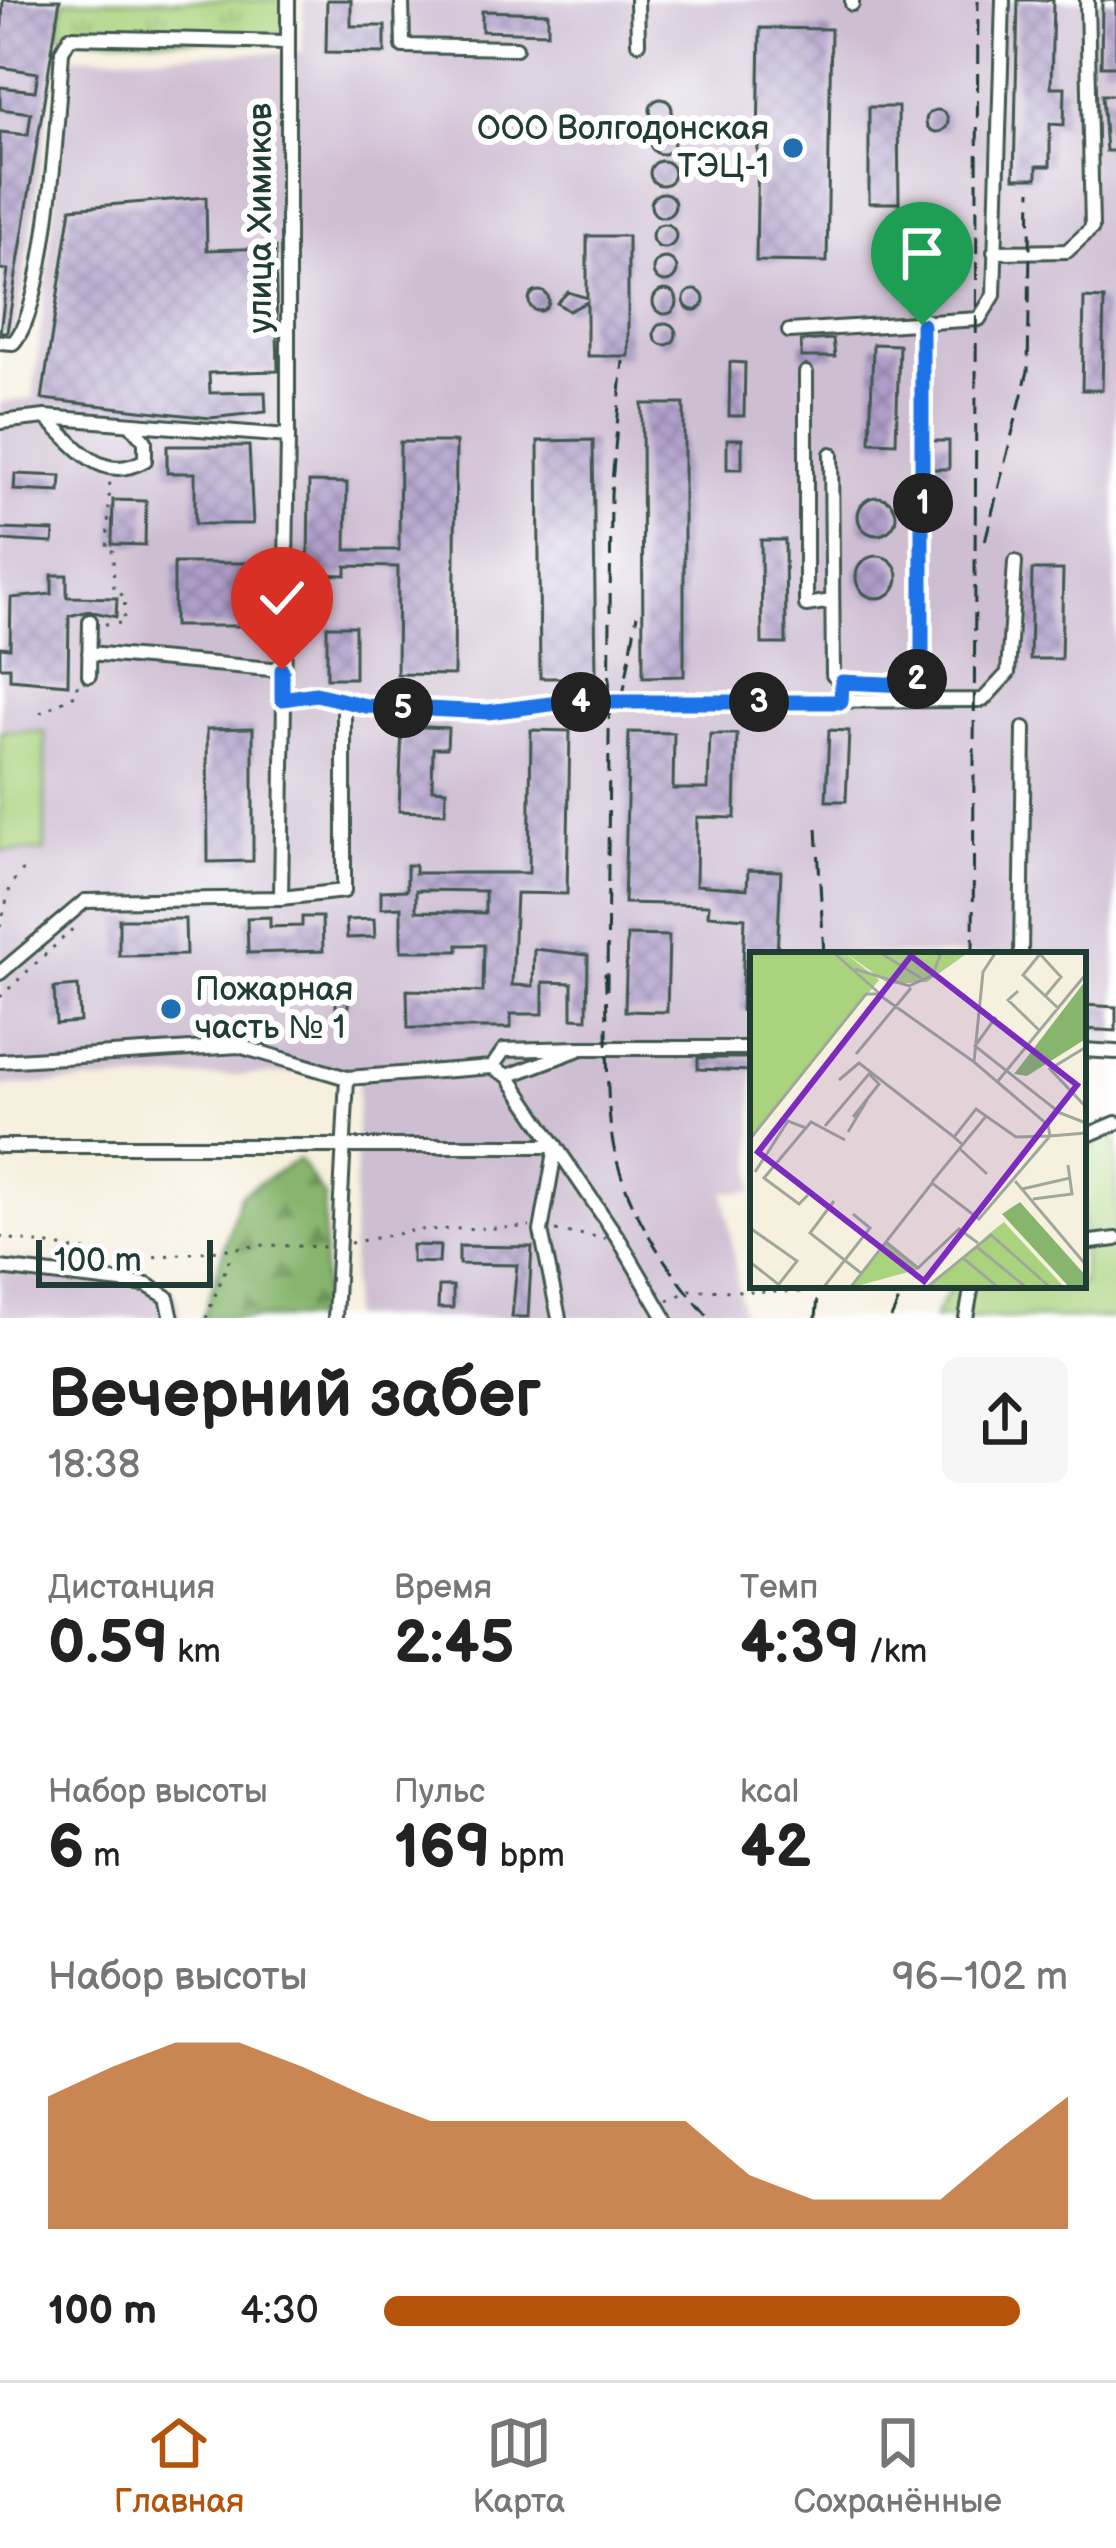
<!DOCTYPE html>
<html lang="ru">
<meta charset="utf-8">
<style>
body{margin:0;font-family:"Balsamiq Sans",sans-serif;background:#f6f6f6;color:#222;height:100vh;display:flex;flex-direction:column;font-size:45px;white-space:nowrap}
*{box-sizing:border-box;margin:0}
p{font-size:39px;color:#767676}
.icon{flex:none;width:66px;height:66px;fill:none;stroke:currentColor;stroke-width:2;stroke-linecap:round;stroke-linejoin:round}
.map{position:relative;height:1318px;overflow:hidden}
.panel{display:flex;flex-direction:column;background:#fff;flex:1}
.panel>*{flex:none}
.scale{position:absolute;left:36px;bottom:30px;width:177px;box-sizing:border-box;padding-left:12px;border:6px solid #1f3d34;border-top:0;font-size:33px;line-height:42px;white-space:nowrap;color:#1f3d34;-webkit-text-stroke:9px #fff;paint-order:stroke}
.pin{position:absolute;display:grid;place-items:center;width:102px;height:102px;color:#fff;margin:-123px -51px;border-radius:50% 50% 50% 0;rotate:-45deg;box-shadow:0 0 12px #0007}
.pin .icon{rotate:45deg}
.km{position:absolute;width:60px;height:60px;margin:-30px;border-radius:50%;background:#222;color:#fff;font-size:33px;line-height:60px;text-align:center}
.round{display:grid;place-items:center;flex:none;width:126px;height:126px;border-radius:18px;background:#f6f6f6}
.headline{display:flex;align-items:center;justify-content:space-between;height:204px;padding:0 48px}
h1{font-size:66px;font-weight:700;line-height:90px}
.figures{display:grid;grid-template-columns:repeat(3,1fr);gap:18px;height:204px;padding:12px 48px}
.figures div{display:grid;align-content:center}
.figures b{font-size:60px;font-weight:700}
.figures small{font-size:33px;font-weight:400}
.figures p{font-size:33px}
.chart{height:336px;padding:24px 48px}
.chart p{display:flex;justify-content:space-between}
.chart svg{width:100%;height:216px;margin-top:12px;fill:#b45309;opacity:.7}
ul{padding:0 48px;list-style:none;font-size:39px}
li{display:grid;grid-template-columns:192px 144px 1fr;align-items:center;height:90px}
li i{height:30px;border-radius:15px;background:#b45309}
.tab-bar{display:flex;justify-content:space-around;align-items:center;height:168px;border-top:3px solid #e0e0e0;background:#fff;font-size:33px;color:#767676}
.tab-bar a{display:grid;justify-items:center;gap:6px}
.tab-bar .selected{color:#b45309}
.map>svg:first-child{display:block}
.industrial{fill:#cebed1}
.grass{fill:url(#grass-tufts);stroke:#648859;stroke-width:3}
.forest{fill:url(#forest-firs);stroke:#537950;stroke-width:3}
.garden{fill:#aad37e;stroke:#648859;stroke-width:3}
.building{fill:url(#building-cross-hatch);fill-rule:evenodd}
.lines{fill:none;stroke-linecap:round;stroke-linejoin:round}
.minor-casing{stroke:#3f584e;stroke-width:18}
.path{stroke:#3f584e;stroke-width:3;stroke-dasharray:3 9;stroke-linecap:butt}
.minor{stroke:#fff;stroke-width:12}
.rail{stroke:#1f3d34;stroke-width:3;stroke-dasharray:18 9;stroke-linecap:butt}
.route-casing{stroke:#fff;stroke-width:24}
.route{stroke:#1a73e8;stroke-width:15}
.poi-dot{fill:#1f6fb2;stroke:#fff;stroke-width:4.5}
.labels{text-anchor:middle;dominant-baseline:central;stroke-width:12;stroke-linejoin:round;paint-order:stroke}
.poi-label{font-size:33px;fill:#1f3d34;stroke:#fff;text-anchor:end}
.street-label{font-size:33px;fill:#1f3d34;stroke:#fff}
.inset-road{fill:none;stroke:#a0a89b;stroke-width:3}
.view{fill:#7b2cbf;fill-opacity:0.15;stroke:#7b2cbf;stroke-width:6}
.inset-edge{fill:none;stroke:#1f3d34;stroke-width:6}
</style>
<div class="map">
<svg width="1116" height="1318" viewBox="0 0 1116 1318">
<defs>
<pattern id="grass-tufts" width="24" height="20" patternUnits="userSpaceOnUse" patternTransform="scale(3)"><rect width="24" height="20" fill="#aad37e"/><path d="M3 7l-1-3M5 7V3M7 7l1-3M15 17l-1-3M17 17v-4M19 17l1-3" fill="none" stroke="#8aac68"/></pattern>
<pattern id="forest-firs" width="22" height="20" patternUnits="userSpaceOnUse" patternTransform="scale(3)"><rect width="22" height="20" fill="#87b56d"/><path d="M5 1l3.5 6h-7zM16 11l3.5 6h-7z" fill="#6e945a"/></pattern>
<pattern id="building-cross-hatch" width="8" height="8" patternUnits="userSpaceOnUse" patternTransform="scale(3)"><rect width="8" height="8" fill="#af9eca"/><path d="M0 0l8 8M0 8l8-8" fill="none" stroke="#8e82a5"/></pattern>
</defs>
<rect width="100%" height="100%" fill="#fff"/>
<filter id="ink" filterUnits="userSpaceOnUse"><feTurbulence type="fractalNoise" baseFrequency=".00833" numOctaves="2"/><feDisplacementMap in="SourceGraphic" scale="24" xChannelSelector="R" yChannelSelector="G"/><feConvolveMatrix kernelMatrix="1 2 1 2 8 2 1 2 1" color-interpolation-filters="sRGB"/></filter>
<filter id="wash" filterUnits="userSpaceOnUse"><feTurbulence type="fractalNoise" baseFrequency=".004" numOctaves="4" result="noise"/><feDisplacementMap in="SourceGraphic" scale="48" xChannelSelector="R" yChannelSelector="G"/><feGaussianBlur stdDeviation="2.7" result="paint"/><feColorMatrix in="noise" values="0 0 0 0 0 0 0 0 0 0 0 0 0 0 0 0 0 1.4 0 .05"/><feComposite in="paint" operator="in"/></filter>
<g filter="url(#wash)">
<rect width="100%" height="100%" fill="#f6f0df"/>
<!-- industrial -->
<path class="industrial" d="M0,0H64L16,341L0,339Z
M304,0H1116V1053H1083V955H753V1192H724L743,1318H350L359,1070L0,1086V402L33,399L71,57L302,52Z
M0,1258L150,1275L176,1294L181,1318H0Z"/>
<!-- grass -->
<path class="grass" d="M64,0H288L287,42L70,37L59,34Z"/>
<!-- forest -->
<path class="forest" d="M299,1159L325,1197L322,1318H203L240,1195Z"/>
<!-- garden -->
<path class="garden" d="M0,731L45,732V851H0Z
M1116,1126V1318H934L952,1285H1083V1155Z"/>
<g id="blocks">
<!-- building -->
<path class="building" d="M3,0H60L7,332H0L8,270L0,269V132L28,135L31,113L0,109V87L35,91L38,73L0,67Z
M327,0H351V26H385V53L326,52Z
M1018,0H1053L1051,87H1065L1064,125L1050,124V166H1037V178H1014Z
M1102,0H1116V66H1101Z
M482,11L548,13V33L482,31Z
M760,28L831,29L827,262L756,261Z
M1102,95H1116V151H1106Z
M650 110a11 11 0 1 1 22 0a11 11 0 1 1-22 0Z
M869,107H898L899,203H869Z
M926 121a11 11 0 1 1 22 0a11 11 0 1 1-22 0Z
M650 142a12 12 0 1 1 24 0a12 12 0 1 1-24 0Z
M650 173a12 12 0 1 1 24 0a12 12 0 1 1-24 0Z
M651 205a12 12 0 1 1 24 0a12 12 0 1 1-24 0Z
M206,197L207,250L275,248L278,371L209,373L210,393L265,392L266,412L210,418L42,399L71,208Z
M652 236a12 12 0 1 1 24 0a12 12 0 1 1-24 0Z
M587,236H628V356H587V302L569,311L557,303L568,292L587,298Z
M653 270a12 12 0 1 1 24 0a12 12 0 1 1-24 0Z
M684 300a10 10 0 1 1 20 0a10 10 0 1 1-20 0Z
M653 302a12 12 0 1 1 24 0a12 12 0 1 1-24 0Z
M529 301a10 10 0 1 1 20 0a10 10 0 1 1-20 0Z
M1084,298L1104,299L1102,390H1082Z
M654 334a11 11 0 1 1 22 0a11 11 0 1 1-22 0Z
M833,339L835,357H801V341Z
M873,344L899,345L896,443L870,442Z
M730,362L745,363L744,416H729Z
M642,404H684V676L643,677Z
M727,439H742V469H727Z
M593,440L596,678H540L538,441Z
M932,441H949V469H932Z
M400,442H456L454,675L397,674L398,567L346,566V575L308,574L309,482L347,483L346,550H399Z
M167,446H249L253,524H195V473H167Z
M15,474L61,476L60,492L14,490Z
M858 516a19 19 0 1 1 38 0a19 19 0 1 1-38 0Z
M113,500L146,501L145,545L112,544Z
M0,529L54,531L53,543L0,540Z
M761,540H785L786,644H762Z
M856 577a21 21 0 1 1 42 0a21 21 0 1 1-42 0Z
M174,563H249V626H174Z
M1032,570H1063L1061,659H1030Z
M52,575H67V597L117,598L116,617L89,611L69,616L68,684L10,679V667H0V647L10,648L11,598L52,594Z
M327,626H355V678H327Z
M402,726L448,728L447,748H433L432,789L446,790L445,813L399,811Z
M253,728V861L208,862L207,729Z
M531,730L570,731L567,894L516,893L512,985L533,986L534,949L588,955L587,1019L572,1018V983L543,982V1014H511V1028H408L407,990L483,992L484,945H458V951H401V907L381,908V891L407,890V865H415V873H529ZM416,890L485,891V913L416,911Z
M829,730L849,731L846,801H826Z
M629,732L674,733L673,789H708L710,734H737L735,818L697,817L696,885L747,889L748,870L781,871L777,955H753V1010H741L745,918L708,915L709,905L624,903Z
M270,917V927L302,926V917H322L323,951L248,953L247,918Z
M119,919H185L186,955L119,956Z
M374,919L375,937L347,938L346,920Z
M627,935L669,936L667,1012L625,1011Z
M336,982L349,983L348,1008H336Z
M78,986L80,1022L56,1024L54,988Z
M1083,1005L1116,1007V1031L1083,1029Z
M698,1058H753V1071L698,1069Z
M412,1245L440,1246L439,1263L412,1262Z
M459,1246L532,1247L528,1317H512L517,1265L459,1264Z
M439,1286H453V1308H438Z"/>
</g>
</g>
<g filter="url(#ink)">
<use href="#blocks" fill-opacity="0" stroke="#3f584e" stroke-width="3"/>
<g class="lines">
<!-- minor casing -->
<g class="minor-casing">
<path id="minor" d="M402,0L403,46L516,48
M637,0L638,43
M852,0V4
M994,252L1067,251L1092,228L1087,0
M789,331L979,319L994,295L1003,0
M0,342L13,343C48,307 58,108 62,51L70,37L287,42
M806,373V605L832,601
M47,419C77,446 101,485 145,460V441L131,425
M0,422L45,417L288,436V0
M831,454L833,675C852,692 902,688 922,675V325
M89,653L282,670
M89,675L90,621
M344,699L366,706L488,713L566,702L983,700L1008,673L1015,562
M281,898L288,436
M1021,955L1024,728
M0,973L85,901L281,898L344,891V699L316,694L282,699
M1083,1050L1116,1052
M0,1061L239,1046L347,1078L492,1067L508,1076L620,1241L665,1318
M492,1067L504,1050L580,1048
M508,1076L582,1048H753
M1083,1137L1116,1123
M0,1146H556L541,1231L559,1318
M1083,1243L1116,1239
M0,1268L147,1285L167,1297L172,1318
M335,1318L347,1078
M966,1318L972,1285"/>
</g>
<!-- path -->
<path class="path" d="M105,624L124,623L125,597L114,589L113,551H107L110,477
M40,713L77,694V678
M0,927L11,884L24,869
M0,997L78,924
M556,1231L606,1238
M0,1237L134,1259L265,1245L328,1247
M350,1243L416,1230L530,1227
M668,1301L690,1290L800,1292L811,1285
M206,1318L232,1253"/>
<!-- minor -->
<use href="#minor" class="minor"/>
<!-- rail -->
<path class="rail" d="M985,541L1028,371L1031,190
M622,701L637,615
M817,828L824,955
M973,955L978,0
M605,973C609,1025 605,1079 611,1131C620,1201 664,1266 709,1318
M607,990L611,493L623,361
M816,1318L819,1285
M891,1318L906,1285"/>
</g>
</g>
<g class="lines" filter="url(#ink)">
<!-- route casing -->
<g class="route-casing">
<path id="route" d="M282,670V699L316,694L366,706L488,712L566,702H841L842,682L906,685L922,675V325"/>
</g>
<!-- route -->
<use href="#route" class="route"/>
</g>
<!-- markers -->
<g class="poi-dot">
<circle cx="793" cy="148" r="12"/>
<circle cx="171" cy="1009" r="12"/>
</g>
<g class="labels">
<!-- poi labels -->
<g class="poi-label">
<text x="769" y="129">ООО Волгодонская<tspan x="769" dy="38">ТЭЦ-1</tspan></text>
<text x="195" y="990" text-anchor="start">Пожарная<tspan x="195" dy="38">часть № 1</tspan></text>
</g>
<!-- street labels -->
<g class="street-label">
<text transform="translate(261 218) rotate(-90)">улица Химиков</text>
</g>
</g>
<!-- overview -->
<g transform="translate(750 952)">
<rect width="336" height="336" fill="#f6f0df"/>
<path d="M0,0H94L129,28L0,189ZM136,290L169,317L100,336Z" fill="#aad37e"/>
<path d="M336,28L334,88L277,124L264,122ZM270,250L336,324V336H320L252,262Z" fill="#87b56d"/>
<path d="M94,0H219L177,30L139,32ZM254,270L315,336H178L240,281Z" fill="#aad37e"/>
<path class="inset-road" d="M83,0L130,42M129,0L171,26M105,17L159,34L183,23L191,0M268,39L258,48L290,79M296,43L311,25L290,2L273,23L308,56M246,65L225,94L310,161L336,171M336,95L300,117L336,155M106,102L161,36M89,128L109,111L204,185M248,129L336,22M75,174L119,122L129,132L103,165M98,180L120,143M0,187L116,42H128L224,110M213,193L204,185L226,157L266,185L300,184L298,173L224,110L233,20L246,0M210,197L237,222M5,220L38,169L56,176M265,229L336,313M182,230L237,163M272,237L320,226M58,243L49,252L14,226L61,170L95,188M283,247L322,242L318,213M84,249L60,281L111,321M0,276L47,309L29,332M136,290L168,316L209,277L228,291M227,295L277,336M213,306L249,336M0,310L33,336M73,336L120,276L103,262M100,336L182,231L229,267L300,184L336,181M176,336L241,283L301,336"/>
<path class="view" d="M161,4L327,133L174,329L8,200Z"/>
<rect width="336" height="336" class="inset-edge"/>
</g>
</svg>
<div class="scale">100 m</div>
<div class="pin" style="left:922px;top:325px;background:#1e9e55"><svg class="icon" aria-label="arrive" viewBox="0 0 24 24"><path d="M6 21V4h12l-3 4 3 4H6"/></svg></div>
<div class="pin" style="left:282px;top:670px;background:#d93025"><svg class="icon" aria-label="check" viewBox="0 0 24 24"><path d="M5 12l5 5 9-10"/></svg></div>
<b class="km" style="left:923px;top:503px">1</b>
<b class="km" style="left:917px;top:679px">2</b>
<b class="km" style="left:759px;top:702px">3</b>
<b class="km" style="left:581px;top:702px">4</b>
<b class="km" style="left:403px;top:708px">5</b>
</div>
<section class="panel">
<div class="headline"><div><h1>Вечерний забег</h1><p>18:38</p></div><a class="round"><svg class="icon" aria-label="share" viewBox="0 0 24 24"><path d="M12 15V3M7 8l5-5 5 5M5 13v7h14v-7"/></svg></a></div>
<div class="figures">
<div><p>Дистанция</p><b>0.59<small> km</small></b></div>
<div><p>Время</p><b>2:45</b></div>
<div><p>Темп</p><b>4:39<small> /km</small></b></div>
</div>
<div class="figures">
<div><p>Набор высоты</p><b>6<small> m</small></b></div>
<div><p>Пульс</p><b>169<small> bpm</small></b></div>
<div><p>kcal</p><b>42</b></div>
</div>
<div class="chart"><p><span>Набор высоты</span>96–102 m</p>
<svg viewBox="0 0 160 44" preserveAspectRatio="none"><path d="M0 44V17L10 11L20 6L30 6L40 11L50 17L60 22L70 22L80 22L90 22L100 22L110 33L120 38L130 38L140 38L150 27L160 17V44z"/></svg>
</div>
<ul>
<li><b>100 m</b>4:30<i style="width:93%"></i></li>
</ul>
</section>
<nav class="tab-bar">
<a class="selected"><svg class="icon" aria-label="home" viewBox="0 0 24 24"><path d="M3 11l9-7 9 7M6 9v11h12V9"/></svg>Главная</a>
<a><svg class="icon" aria-label="map" viewBox="0 0 24 24"><path d="M3 6l6-2 6 2 6-2v14l-6 2-6-2-6 2zM9 4v14M15 6v14"/></svg>Карта</a>
<a><svg class="icon" aria-label="saved" viewBox="0 0 24 24"><path d="M7 4h10v16l-5-4-5 4z"/></svg>Сохранённые</a>
</nav>
